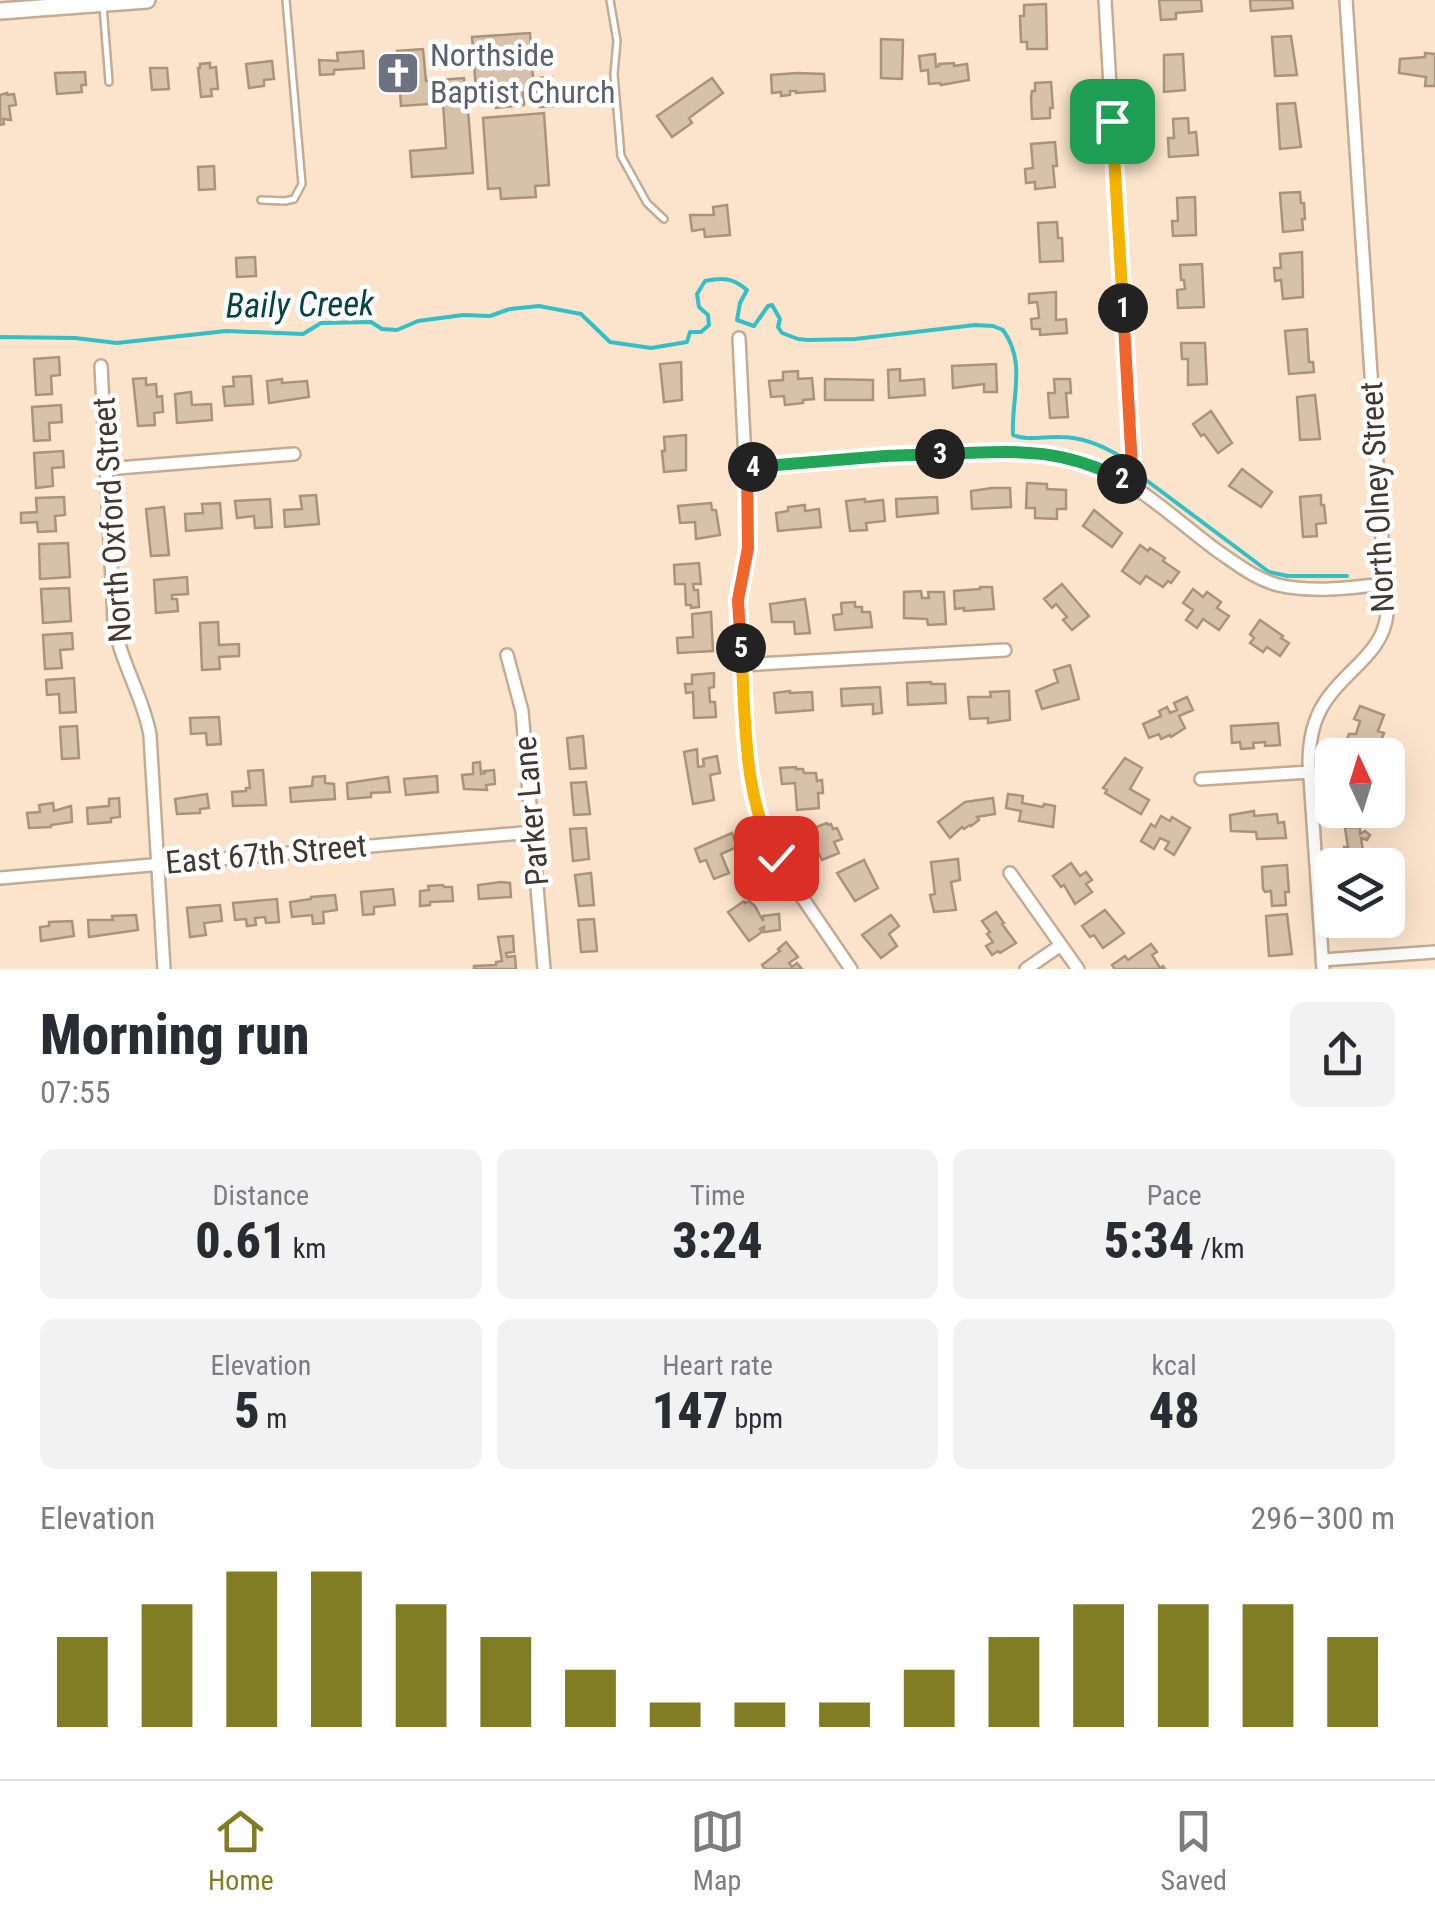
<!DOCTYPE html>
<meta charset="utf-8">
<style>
body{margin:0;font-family:"Roboto Condensed",sans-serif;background:#f2f2f3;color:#2b2b33;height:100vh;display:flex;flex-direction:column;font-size:38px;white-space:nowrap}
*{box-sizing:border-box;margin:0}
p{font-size:32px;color:#7c7c81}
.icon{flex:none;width:55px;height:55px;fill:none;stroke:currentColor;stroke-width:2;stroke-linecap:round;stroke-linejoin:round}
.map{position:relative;height:969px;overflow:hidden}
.panel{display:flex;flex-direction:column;background:#fff;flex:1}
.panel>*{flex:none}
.needle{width:65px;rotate:356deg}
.controls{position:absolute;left:1315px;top:738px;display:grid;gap:20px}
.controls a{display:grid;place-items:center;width:90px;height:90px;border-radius:15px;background:#fff;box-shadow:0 10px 40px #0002;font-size:50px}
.pin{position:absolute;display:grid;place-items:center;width:85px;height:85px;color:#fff;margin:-42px;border-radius:20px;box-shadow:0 5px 15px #0006}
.km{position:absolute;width:50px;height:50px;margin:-25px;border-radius:50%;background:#222;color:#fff;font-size:28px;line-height:50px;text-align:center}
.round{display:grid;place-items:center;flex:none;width:105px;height:105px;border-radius:15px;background:#f2f2f3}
.overview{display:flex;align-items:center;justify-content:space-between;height:170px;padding:0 40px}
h1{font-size:55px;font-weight:800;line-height:75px}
.stats{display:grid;grid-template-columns:repeat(3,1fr);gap:15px;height:170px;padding:10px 40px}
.stats div{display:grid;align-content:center;border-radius:15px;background:#f2f2f3;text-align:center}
.stats b{font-size:50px;font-weight:800}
.stats small{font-size:28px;font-weight:400}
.stats p{font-size:28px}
.chart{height:280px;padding:20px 40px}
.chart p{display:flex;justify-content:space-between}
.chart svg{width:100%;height:180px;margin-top:10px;stroke:#807d24;stroke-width:6}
.tab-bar{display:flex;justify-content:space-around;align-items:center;height:140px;border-top:2px solid #e1e1e2;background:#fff;font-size:28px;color:#7c7c81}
.tab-bar a{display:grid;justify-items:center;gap:5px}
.tab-bar .on{color:#807d24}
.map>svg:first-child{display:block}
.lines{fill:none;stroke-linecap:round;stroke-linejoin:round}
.stream{stroke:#33bfc6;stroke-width:4}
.building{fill:#d8c1a9;stroke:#a9937c;stroke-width:2.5}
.service-casing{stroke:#c3ac94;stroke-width:10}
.minor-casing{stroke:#c3ac94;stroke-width:16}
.secondary-casing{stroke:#c3ac94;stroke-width:20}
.service{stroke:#fff;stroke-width:5}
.minor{stroke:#fff;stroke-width:11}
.secondary{stroke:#fff;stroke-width:15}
.split-1-casing{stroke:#fff;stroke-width:20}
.split-2-casing{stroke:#fff;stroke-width:20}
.split-3-casing{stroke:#fff;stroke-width:20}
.split-4-casing{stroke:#fff;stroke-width:20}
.split-5-casing{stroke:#fff;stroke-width:20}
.split-6-casing{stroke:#fff;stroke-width:20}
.split-1{stroke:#f5b400;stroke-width:12}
.split-2{stroke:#f0652b;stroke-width:12}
.split-3{stroke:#22a559;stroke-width:12}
.split-4{stroke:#22a559;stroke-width:12}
.split-5{stroke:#f0652b;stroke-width:12}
.split-6{stroke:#f5b400;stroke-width:12}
.labels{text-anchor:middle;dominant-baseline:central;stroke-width:9;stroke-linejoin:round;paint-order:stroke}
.worship-label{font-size:32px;fill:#5b616d;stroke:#fff;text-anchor:start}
.street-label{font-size:32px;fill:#42382f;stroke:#fff}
.water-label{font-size:35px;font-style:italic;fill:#064547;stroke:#fff}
</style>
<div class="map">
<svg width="1435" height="969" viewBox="0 0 1435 969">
<rect width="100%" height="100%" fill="#fce4cc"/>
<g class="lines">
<!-- stream -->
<path class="stream" d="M0,337L75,338L117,343L226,331L303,334L321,323L371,322L382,329L397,330L418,321L463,315L490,316L510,309L539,306L581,314L610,342L651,348L687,342L690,332H701L709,325L708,315L699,307L697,294L705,281C723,277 733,278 747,290L740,303L737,320L754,326L768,306L772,305L780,319L778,327L782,333L798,339L808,340L855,339L975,325L993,326L1003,330C1027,363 1011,398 1013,435C1027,441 1045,436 1060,437C1082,437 1102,445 1121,457
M1146,480L1269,572L1288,576H1347"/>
</g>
<!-- building -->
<path class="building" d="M1159,0H1201L1202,11L1176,13V19L1161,20Z
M1250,0H1292L1293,8L1251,11Z
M1046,4L1047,49H1027V42H1021L1020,16H1024V5Z
M530,33L533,78L552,77L554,106L540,107L539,92L523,93L524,105L496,108L495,103L476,104L475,97L467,98L473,173L412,177L410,151L446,148L443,103L401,106L397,51L423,49L426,81L464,78L465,90H476L472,37Z
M1291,36L1297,75L1275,76L1272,37Z
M881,39L903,40L902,79L881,78Z
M363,51L364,68L334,70V74L320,75L319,60L338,61L337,53Z
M1425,53L1435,54V86H1425L1426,77L1399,73L1400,59L1425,57Z
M935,54L936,67L939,66V64L954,63V66L967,64L969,80L941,85L940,83L929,84L928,70L921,71L919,56Z
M1183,54L1185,90L1164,92V55Z
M272,61L274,79L264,80V86L249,88L246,64Z
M210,63V68L216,67L218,89H211L212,96L201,97L198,68H200V64Z
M150,68H167L169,89L152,90Z
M85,72L86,85H81L82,92L57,94L55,73Z
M797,73L824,74L825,91L796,93V91H790V95L781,96V92L772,93L771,75Z
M712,78L723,93L689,118L692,123L672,137L657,116Z
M1051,82L1053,108H1050V118L1032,119L1031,97L1032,91H1035V83Z
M7,93V95L14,94L16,105L9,106L11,120L3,119L4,124L0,125V95Z
M1295,103L1301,147L1280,149L1277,104Z
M544,113L549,185L535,186L536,197L501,199L500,188L488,189L483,118Z
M1188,118L1189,133L1196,132L1198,155L1169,157L1168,138H1174L1173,119Z
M1055,142L1057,166H1053L1055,187L1035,189V182L1026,183L1025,169L1033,168L1031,144Z
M214,166L215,189L199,190L198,167Z
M1300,192L1301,203H1304L1305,219H1302L1303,230L1283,232L1280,193Z
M1195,197L1196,235L1173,236L1172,221H1178L1177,198Z
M727,205L730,235L705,237L704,229L692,231L690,215H714L713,207Z
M1057,222L1058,238H1062L1063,261L1040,262L1038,223Z
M1302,252L1303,297L1283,299L1281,280L1275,281L1274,268H1281L1280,254Z
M255,257L256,276L237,277L236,258Z
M1202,264L1204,307L1178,308L1177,290L1185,289L1184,280H1181L1180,265Z
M1056,292V320L1066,319L1067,333L1040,335V329H1032L1031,319L1039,318L1038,308L1037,302L1029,303V294Z
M1307,329L1309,362H1313L1314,372L1289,374L1285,331Z
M1181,343H1205L1207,384L1188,385V359H1182Z
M59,357L60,375L51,376L52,394L36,395L34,359Z
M681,362L682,400L664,402L660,364Z
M996,364L997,392H984V384L953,388L952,366Z
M900,369V381L924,379L925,395L889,398L888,370Z
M798,371V379L812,378L814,399L803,400V403L785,405L784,396L771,397L769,381L783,380V372Z
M251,376L253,404L225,406L223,387L234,386L233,377Z
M146,378V385L156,384L157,397L162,396L163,412L154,413L155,425L138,426L133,379Z
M282,379V383L307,381L309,397L269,403L267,381Z
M825,379L873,380V400H825Z
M1054,379H1070L1071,393H1066L1068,417L1050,418L1048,393H1055Z
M191,392L192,405L211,404L212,420L177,423L175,394Z
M1315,395L1320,439L1300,440L1297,397Z
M61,405L62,422L49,423L50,440L34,441L32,407Z
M1211,411L1232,443L1218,453L1204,434L1201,436L1193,424Z
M686,435V470L664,472L662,451H665L664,437Z
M63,451L64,467L52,468L53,486L36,488L34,453Z
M1242,469L1272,492L1261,507L1229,486Z
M1027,483L1047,484V489L1066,490V509H1057V519L1035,518V508H1026Z
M992,488H1010L1011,507L972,509L971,491Z
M316,495L319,524L285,527L284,510L302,509L300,496Z
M1321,495V505H1324L1326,523L1316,524L1317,536L1303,537L1300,497Z
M64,497L65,515L55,516L56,531L38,532L37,522L21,523V513L37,512L36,498Z
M937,497L938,513L897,517L896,499Z
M270,499L272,527L255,528L254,516L237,518L235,501Z
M865,499V502L883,500L885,521L866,523L867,530L850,531L846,501Z
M220,503L222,528L186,531L185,514L203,513L202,504Z
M711,503L712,510H716L720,535L696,539L695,522L680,523L678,506Z
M805,505V511L819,509L821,527L778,531L776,513L788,511V507Z
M164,507L169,555L151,556L146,509Z
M1094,510L1122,533L1112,547L1083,526Z
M68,543L70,577L40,579L39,544Z
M1140,545L1148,551L1150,548L1165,558L1163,561L1179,572L1171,583L1168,581L1163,587L1146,576L1140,584L1122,571Z
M699,563L701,584H693L694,590H698L699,607L691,608V605H686L685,584H675L674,565Z
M187,577L188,594L172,595V599H177L178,611L156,613L154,580Z
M1062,584L1089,616L1072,630L1063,620L1067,617L1056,604L1052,608L1044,599Z
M980,587H992L994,609L964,611V608L955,609L954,591L980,589Z
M69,588L71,621L43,623L41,589Z
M1193,589L1203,597L1207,592L1221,602L1217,608L1229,616L1219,630L1203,619L1197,628L1186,620L1193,610L1183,603Z
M921,591L922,598H929L928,592H944L946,624L928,625L927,619L904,618V592Z
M805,599L810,633L795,634L794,622H772L770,604Z
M855,602V607H862V612H870L872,627L835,630L833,615L842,614L841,603Z
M711,612L713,651L678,653L677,638L693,637L692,614Z
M1260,620L1283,636L1281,638L1289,643L1280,656L1267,647L1263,652L1250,643L1254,638L1250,634Z
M218,622L219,645L239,644V656L219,657L220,669L202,670L200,623Z
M72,633L73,649L60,650L62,668L45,669L43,635Z
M1070,665L1079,699L1042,709L1036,691L1058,682L1054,670Z
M714,673V687L709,688L710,702H715L716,717L694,718L693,692L686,693L685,684H692V675Z
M74,678L76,712L60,713L59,694L47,695L46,680Z
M931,682V684H945L946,703L908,705L907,683Z
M880,687L882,713L873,714V704L842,706L841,689Z
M790,691V693L812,692L813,710L776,713L774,693Z
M1009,691L1010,720L988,723V718L970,719L968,697H991L990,692Z
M1187,697L1193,710L1179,716L1185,728L1171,737L1170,735L1161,739L1159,734L1149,738L1143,724L1161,716L1159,711L1167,707L1170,713L1177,710L1174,703Z
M1360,706L1384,715L1378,731L1384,733L1380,743L1374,741L1369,755H1361L1343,748L1349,734H1356L1360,721L1354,719Z
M219,717L221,744L207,745L206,733L191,734L190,718Z
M1278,723L1280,745L1265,746V742L1253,743L1254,748L1241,749L1240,742L1232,743L1231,726Z
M77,726L79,758L62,759L60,727Z
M583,736L586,768L570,769L567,738Z
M697,749L698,767L704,766L703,759L717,756L720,773L710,775L714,800L693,804L684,752Z
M1125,758L1142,768L1130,789L1149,800L1141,814L1105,793L1107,790L1103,788Z
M480,762L481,774L485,773L484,771L494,770L495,784L486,785L487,790L464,789L462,775L473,774V763Z
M796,767V769H803L804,773H816L817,781L822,780L823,793H818L819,808L797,810L795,783L782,784L780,768Z
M263,770L266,805L233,806L232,792L246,791V788H250L248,771Z
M325,776V783L334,784L335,799L291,802L290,788L312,786L313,777Z
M437,776L438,792L406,795L404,779Z
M388,777L390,792L371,793V797L348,799L347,783Z
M586,782L590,814L574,815L571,783Z
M207,794L209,808L200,809V813L177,814L175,799Z
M1008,794L1023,796L1022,803L1043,807L1044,804L1055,806L1053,827L1019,821L1021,811L1006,808Z
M119,798L120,817L111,818V822L88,824L87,808L109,806V799Z
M993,798L995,814L977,817L979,820L971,826L970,825L964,829L962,827L950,838L938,822L965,802Z
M53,803L54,811L71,806L72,822L51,825V827L29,828L27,813L40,812L39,805Z
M1254,811V816L1277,814L1278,823L1284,822L1286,838L1257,839L1256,832L1231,831L1230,815Z
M1161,816L1170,821L1172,817L1190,828L1174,855L1165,849L1169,842L1160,838L1154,849L1141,841L1151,824L1155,827Z
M827,823L828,825L831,824L833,829L837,828L842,839L834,842L839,853L822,860L814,844L810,845L805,831Z
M1360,827V834L1365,831L1370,835L1367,840L1361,838L1364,858H1370L1371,865H1345L1343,856H1345L1344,847H1348L1345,828Z
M586,828L589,859L573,861L570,829Z
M732,833L737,847L721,854L729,873L714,879L706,860L700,862L695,849Z
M958,859L960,880L951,882L956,910L934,912L930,895L935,894L931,862Z
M864,860L878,888L855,901L837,873Z
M1071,863L1080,876L1086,872L1092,880L1086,884L1092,892L1075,904L1064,885L1061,887L1053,876Z
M1287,865L1289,892H1285L1286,905L1272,906L1271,891L1265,892L1263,889L1262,867Z
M591,873L594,905L579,906L575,875Z
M501,882L510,883L511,897L479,899L478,885Z
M443,885L444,887H452L453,901L430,902V905L420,906V891L429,890L428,886Z
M393,889L395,905L374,907V914L363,915L361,892Z
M335,895L337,910L323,912L324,923L313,924L312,915L292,917L290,902L311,899V897Z
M277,899L279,922L266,923L265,917L255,918L256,925L247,926L246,919L235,920L233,903Z
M744,901L745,903L749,901L755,906L763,921V916L779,914L780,930L764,932V927L760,929L762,932L749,941L728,912Z
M220,905L222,921L204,923L206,935L190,937L187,908Z
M1105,910L1124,933L1103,948L1094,935L1090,937L1082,926Z
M996,912L1004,923L1002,924L1016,943L1000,953L998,951L992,955L986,946L993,942L987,934L990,932L982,921Z
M1287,914L1292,954L1269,956L1266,916Z
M136,915L138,930L89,937L88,920H113L112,916Z
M891,915L899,926L889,934L897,946L881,958L862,935Z
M594,919L597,951L581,952L578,920Z
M1348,920H1384L1385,928L1349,930Z
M72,921L74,936L41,941L40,927L49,926V922Z
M513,936L514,952L506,953L507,957L515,956L516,969H474V966L496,965V962L502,961L498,937Z
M786,942L798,957L789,963L792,967L797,963L802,969H765L762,965L780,951L778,949Z
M1151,944L1157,952L1152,955L1160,968L1163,966L1165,969H1115L1112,965L1125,956L1128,960Z"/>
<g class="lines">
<!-- service casing -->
<g class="service-casing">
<path id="service" d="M610,0L617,41L614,74L621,156L647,203L664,219
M103,6L109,82
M261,200L285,201L294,199L302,184L286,0"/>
</g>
<!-- minor casing -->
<g class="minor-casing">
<path id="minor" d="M1105,0L1133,484
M739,338L749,541L738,600L752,793L761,827L776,859L851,969
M101,366L114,620C119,661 143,695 150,735L164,969
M747,468C818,462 889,456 960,453C1000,452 1042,447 1080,460C1134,478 1174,519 1219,552C1238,565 1256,579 1278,585C1312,593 1351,588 1384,584
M105,469L294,454
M507,655L522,711L544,969
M742,665L1005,650
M1201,779L1310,772
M1010,873L1078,969
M0,878L533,832
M1322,960L1435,952
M1026,969L1061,945
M1323,969L1309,763C1309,742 1313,720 1325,702C1345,670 1384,653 1387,613L1346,0"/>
</g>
<!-- secondary casing -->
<g class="secondary-casing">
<path id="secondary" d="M0,11L147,0"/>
</g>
<!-- service -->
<use href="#service" class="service"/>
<!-- minor -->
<use href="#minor" class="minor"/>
<!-- secondary -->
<use href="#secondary" class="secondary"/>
</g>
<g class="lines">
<!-- split-1 casing -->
<g class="split-1-casing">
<path id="split-1" d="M1112,121L1123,308"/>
</g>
<!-- split-2 casing -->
<g class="split-2-casing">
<path id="split-2" d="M1122,479L1133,484L1123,308"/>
</g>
<!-- split-3 casing -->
<g class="split-3-casing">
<path id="split-3" d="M940,454C1012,452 1055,445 1122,479"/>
</g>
<!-- split-4 casing -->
<g class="split-4-casing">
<path id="split-4" d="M753,467L885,456L940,454"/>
</g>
<!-- split-5 casing -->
<g class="split-5-casing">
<path id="split-5" d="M741,648L738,600L748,548L747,468L753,467"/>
</g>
<!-- split-6 casing -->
<g class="split-6-casing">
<path id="split-6" d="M741,648C746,719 742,794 776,858"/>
</g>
<!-- split-1 -->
<use href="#split-1" class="split-1"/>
<!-- split-2 -->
<use href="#split-2" class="split-2"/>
<!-- split-3 -->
<use href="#split-3" class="split-3"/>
<!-- split-4 -->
<use href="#split-4" class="split-4"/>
<!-- split-5 -->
<use href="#split-5" class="split-5"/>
<!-- split-6 -->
<use href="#split-6" class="split-6"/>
</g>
<!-- icons -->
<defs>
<g id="church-square" transform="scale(2.25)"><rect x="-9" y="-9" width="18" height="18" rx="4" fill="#6b7280" stroke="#fff"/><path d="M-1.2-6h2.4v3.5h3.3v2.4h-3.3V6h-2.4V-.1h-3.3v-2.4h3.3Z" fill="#fff"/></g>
</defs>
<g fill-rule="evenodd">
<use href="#church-square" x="398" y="73"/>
</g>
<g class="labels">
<!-- worship labels -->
<g class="worship-label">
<text x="430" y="55">Northside<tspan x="430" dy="37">Baptist Church</tspan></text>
</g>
<!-- street labels -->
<g class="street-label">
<text transform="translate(1377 497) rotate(-93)">North Olney Street</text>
<text transform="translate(112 520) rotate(-94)">North Oxford Street</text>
<text transform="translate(531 811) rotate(-95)">Parker Lane</text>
<text transform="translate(266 854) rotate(-5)">East 67th Street</text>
</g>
<!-- water labels -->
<g class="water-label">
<text transform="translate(300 305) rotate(-1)">Baily Creek</text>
</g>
</g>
</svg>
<div class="controls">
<a><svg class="needle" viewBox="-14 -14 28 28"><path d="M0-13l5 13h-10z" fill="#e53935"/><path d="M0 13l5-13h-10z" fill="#7c7c81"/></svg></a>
<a><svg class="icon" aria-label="layers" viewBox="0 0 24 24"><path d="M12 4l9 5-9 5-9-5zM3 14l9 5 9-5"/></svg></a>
</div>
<div class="pin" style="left:1112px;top:121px;background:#1e9e55"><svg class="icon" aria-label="arrive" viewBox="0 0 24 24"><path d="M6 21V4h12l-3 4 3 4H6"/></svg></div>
<div class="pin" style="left:776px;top:858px;background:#d93025"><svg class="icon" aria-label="check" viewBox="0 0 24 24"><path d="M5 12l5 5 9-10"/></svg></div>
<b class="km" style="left:1123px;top:308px">1</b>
<b class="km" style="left:1122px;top:479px">2</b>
<b class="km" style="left:940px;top:454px">3</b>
<b class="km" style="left:753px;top:467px">4</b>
<b class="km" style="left:741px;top:648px">5</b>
</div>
<section class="panel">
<div class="overview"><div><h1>Morning run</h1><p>07:55</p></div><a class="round"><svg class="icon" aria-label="share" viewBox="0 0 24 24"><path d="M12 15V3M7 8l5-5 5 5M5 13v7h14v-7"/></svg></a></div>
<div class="stats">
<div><p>Distance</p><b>0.61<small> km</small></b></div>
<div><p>Time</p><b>3:24</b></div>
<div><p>Pace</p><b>5:34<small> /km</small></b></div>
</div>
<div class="stats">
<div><p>Elevation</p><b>5<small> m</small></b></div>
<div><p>Heart rate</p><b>147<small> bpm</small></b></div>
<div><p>kcal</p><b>48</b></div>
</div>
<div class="chart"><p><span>Elevation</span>296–300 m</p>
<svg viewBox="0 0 160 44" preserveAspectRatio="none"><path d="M5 44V22M15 44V14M25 44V6M35 44V6M45 44V14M55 44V22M65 44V30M75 44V38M85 44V38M95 44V38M105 44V30M115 44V22M125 44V14M135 44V14M145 44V14M155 44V22"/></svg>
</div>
</section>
<nav class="tab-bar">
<a class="on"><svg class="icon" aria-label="home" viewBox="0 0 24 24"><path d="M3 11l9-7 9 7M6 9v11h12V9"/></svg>Home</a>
<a><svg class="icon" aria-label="map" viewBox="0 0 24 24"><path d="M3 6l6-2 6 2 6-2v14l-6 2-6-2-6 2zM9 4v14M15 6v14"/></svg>Map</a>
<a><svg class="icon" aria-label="saved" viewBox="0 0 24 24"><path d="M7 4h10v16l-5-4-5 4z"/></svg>Saved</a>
</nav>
